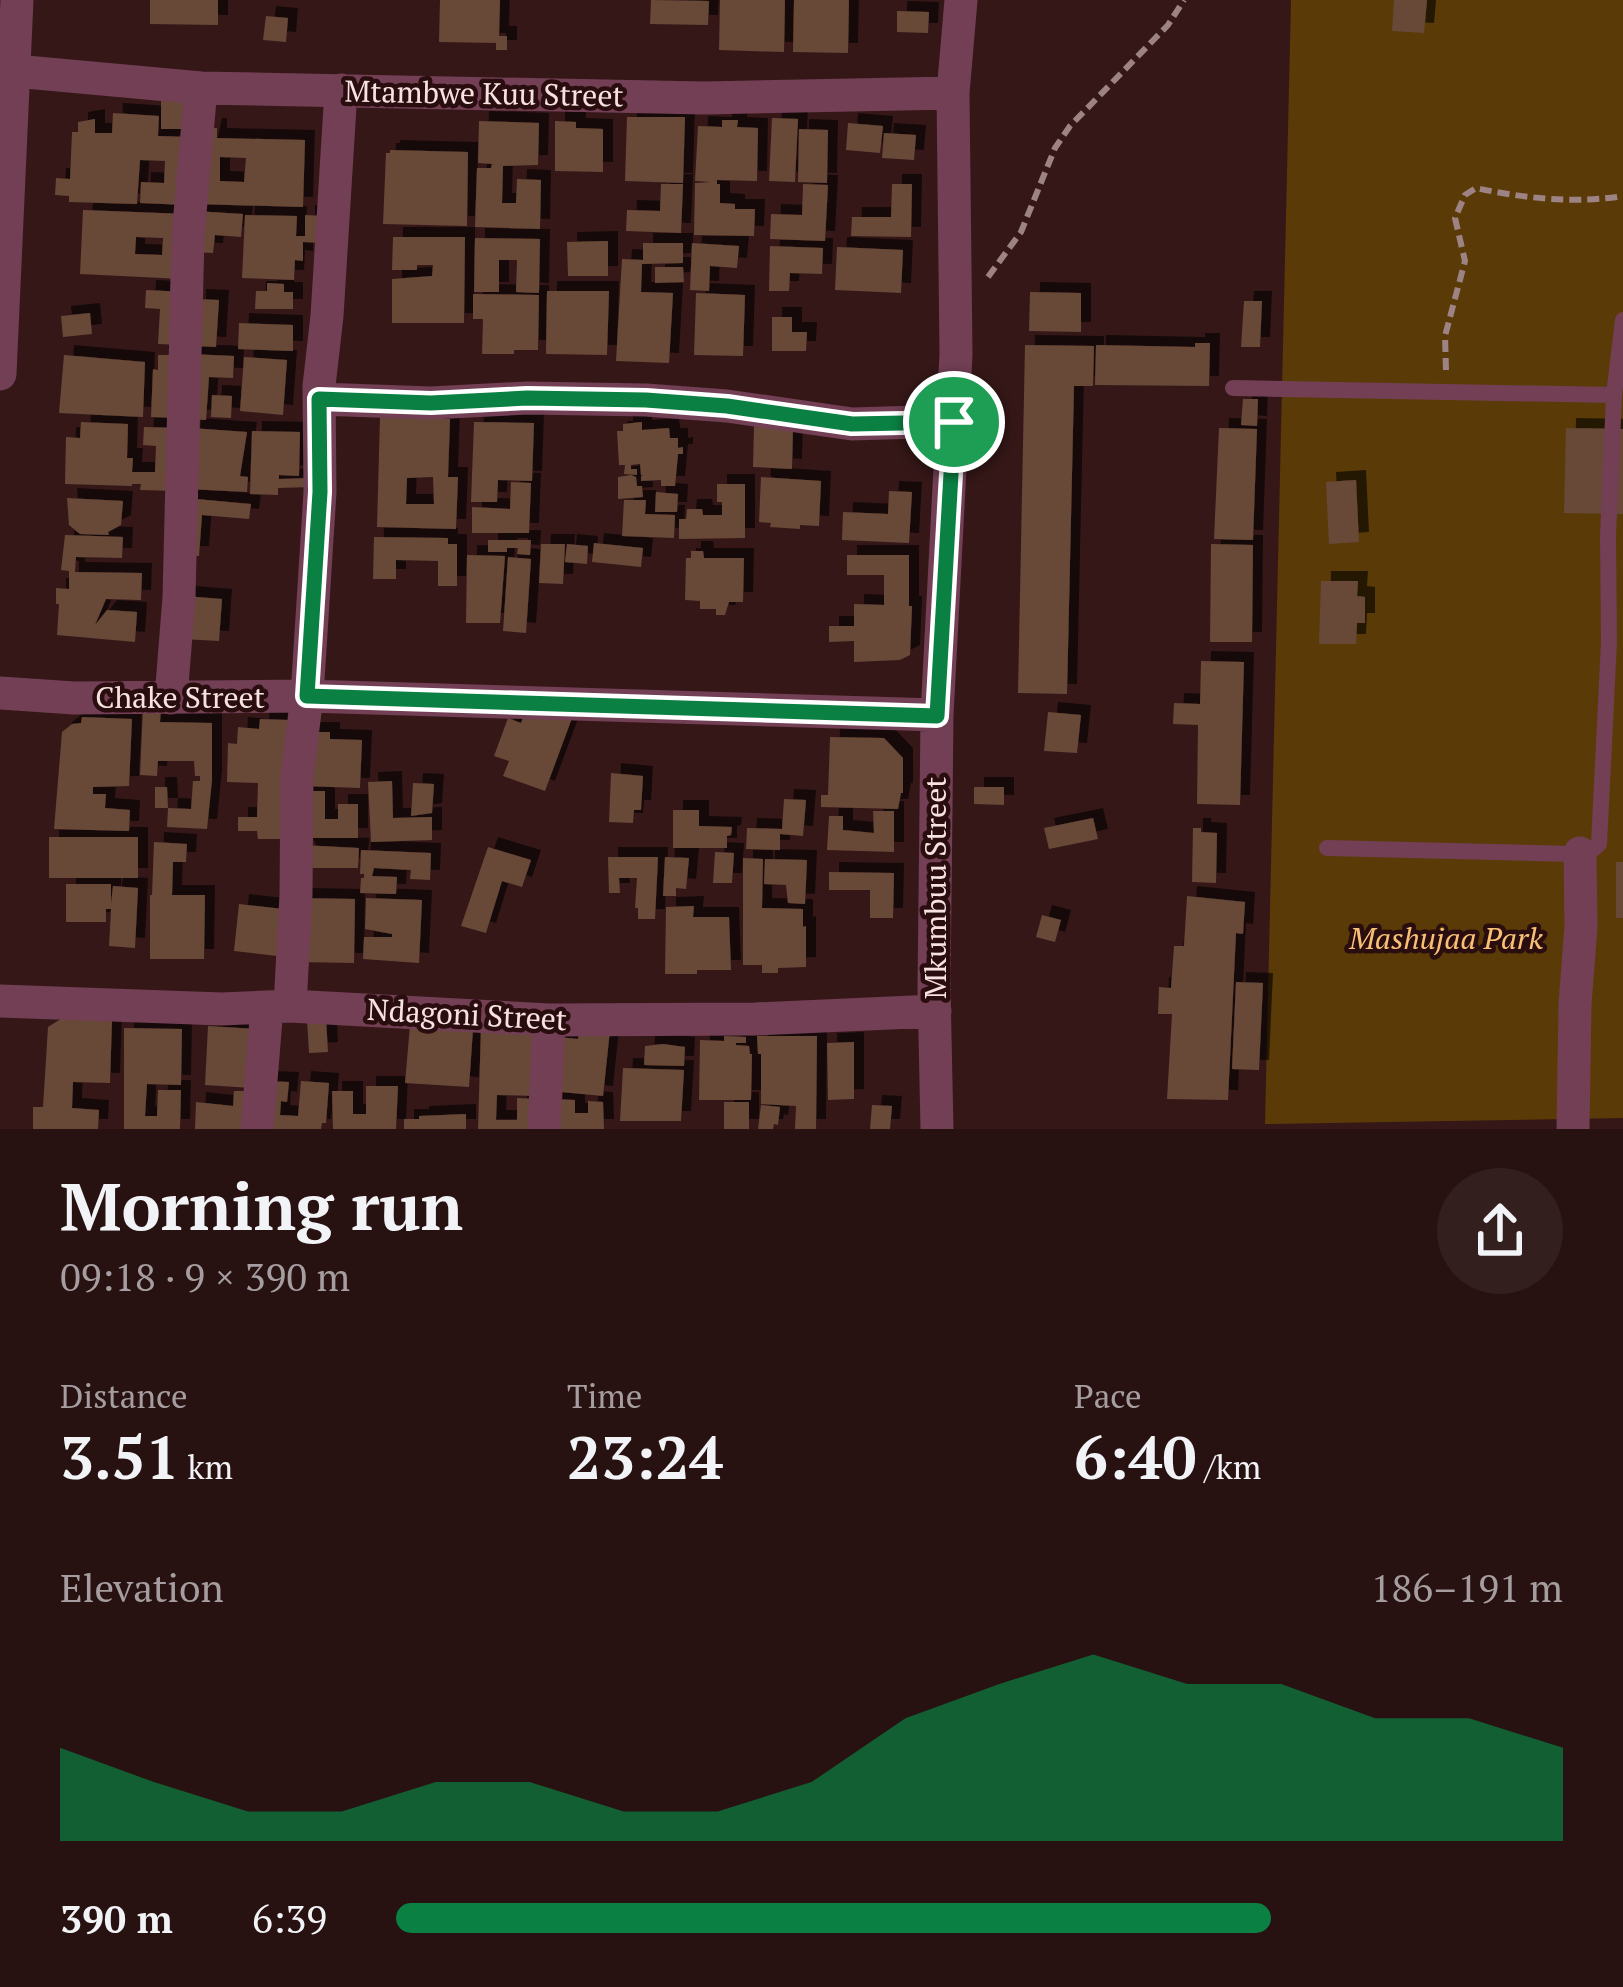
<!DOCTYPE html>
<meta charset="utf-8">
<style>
body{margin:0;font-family:"PT Serif",serif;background:#341f1f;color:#f1f3f6;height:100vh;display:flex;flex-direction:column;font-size:45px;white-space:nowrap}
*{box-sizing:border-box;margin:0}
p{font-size:39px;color:#a59d9f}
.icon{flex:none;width:66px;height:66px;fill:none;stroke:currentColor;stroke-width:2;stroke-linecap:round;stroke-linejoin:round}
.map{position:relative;height:1129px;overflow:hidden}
.panel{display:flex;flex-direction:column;background:#281111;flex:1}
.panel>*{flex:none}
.pin{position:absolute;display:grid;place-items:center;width:102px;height:102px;color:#fff;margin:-51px;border:6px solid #fff;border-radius:50%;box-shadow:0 3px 12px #0007}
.round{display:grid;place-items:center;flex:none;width:126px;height:126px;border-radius:63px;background:#341f1f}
.summary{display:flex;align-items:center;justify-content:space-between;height:204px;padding:0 60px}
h1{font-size:66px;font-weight:800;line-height:90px}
.stats{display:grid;grid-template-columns:repeat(3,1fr);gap:18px;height:204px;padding:12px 60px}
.stats div{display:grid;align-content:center}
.stats b{font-size:60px;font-weight:800}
.stats small{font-size:33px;font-weight:400}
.stats p{font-size:33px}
.chart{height:336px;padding:24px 60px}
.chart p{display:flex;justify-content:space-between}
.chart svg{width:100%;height:216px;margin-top:12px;fill:#0b8043;opacity:.7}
ul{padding:0 60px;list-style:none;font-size:39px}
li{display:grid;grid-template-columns:192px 144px 1fr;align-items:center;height:90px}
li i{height:30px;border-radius:15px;background:#0b8043}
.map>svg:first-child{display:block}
.green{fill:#5a3b07}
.building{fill:#674839;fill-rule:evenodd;filter:url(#shadow)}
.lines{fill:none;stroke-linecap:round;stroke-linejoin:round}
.path{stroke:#9d8383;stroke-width:6;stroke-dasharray:12 6;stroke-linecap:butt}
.service{stroke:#723f55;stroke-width:16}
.minor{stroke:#723f55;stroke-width:33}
.route-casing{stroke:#fff;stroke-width:24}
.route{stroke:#0b8043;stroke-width:15}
.labels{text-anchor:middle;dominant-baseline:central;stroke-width:9;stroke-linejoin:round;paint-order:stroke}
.street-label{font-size:30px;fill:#f7e1e1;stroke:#2a0d0e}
.park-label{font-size:30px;font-style:italic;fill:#f8c075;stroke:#2a0d0e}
</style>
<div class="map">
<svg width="1623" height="1129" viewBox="0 0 1623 1129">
<defs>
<filter id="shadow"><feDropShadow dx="10" dy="-10" stdDeviation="0" flood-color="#0009"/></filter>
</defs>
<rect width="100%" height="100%" fill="#351717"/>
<!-- green -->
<path class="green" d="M1291,0H1623V1118L1265,1124Z"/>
<!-- building -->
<path class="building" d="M150,0H218V25L150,24Z
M440,0H500L499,36H507V50H496V43L439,42Z
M651,0L709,1L708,25L650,24Z
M720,0H785L784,52L719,50Z
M794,0H849L848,53L793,52Z
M1394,0H1427L1424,33L1392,31Z
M897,11L929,12L928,33L897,32Z
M266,16L288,18L286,42L263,40Z
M189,95V129H161V96Z
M113,113L159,116L158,136L190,137L186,205L140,203L141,182L164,183L165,161L140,160L137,204L69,202V196L55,195L56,178L70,179L72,132H78V122L95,119V133H112Z
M627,117H685L683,183L625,181Z
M772,118L798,119L795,182L769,181Z
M722,120H738L737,127L758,128L757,181L717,180V184H720V203L735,204V209H755L754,236L694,235L695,183L711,182L695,181L698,126L722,127Z
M479,121L539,123L538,165L503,166L502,203H516L517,179L541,180L540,229L475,227L477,168H491L492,164L478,163Z
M555,121L576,122V128L603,129V172L555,171Z
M848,123L883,126L880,153L846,150Z
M212,128H217V138L305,140L303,207L196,204ZM220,157L246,158L244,182L220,181Z
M799,129L828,130L827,183L798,182Z
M884,133L916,135L914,160L882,158Z
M390,150L468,152L467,226L383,224L386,153H390Z
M661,184H683L681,233L626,231L627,210L660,211Z
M803,184L828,185L825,241L770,239L771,214L802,215Z
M892,184H912L911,237L851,236L852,217H891Z
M83,210L186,214L182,279L80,274ZM136,237L163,238L162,255L135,254Z
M194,211L243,214L241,237L215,235L213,253L191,252Z
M245,215L297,216L296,236H305V215L324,216L322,243L303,242V261L295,260L294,280L242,278Z
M393,237H465L464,323H392V279L432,276L433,265H417V270H392Z
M475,238L540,239L539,293L516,292L517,260H499V292H474Z
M608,241V276H568L567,242Z
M643,243H683V263L642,264L641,292L673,293L669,363L616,361L622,259L643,260Z
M692,243L739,246L737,268L710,266L709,291L690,290Z
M770,246L823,248L822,274L790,273L789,291H769Z
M837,247L903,250L901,293L835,290Z
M655,267H683L684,282L655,283Z
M267,283L284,284V292H293V309H255L256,291H267Z
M146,290L185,292L182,345L158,344L160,309L145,308Z
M547,291H609L607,355L546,354Z
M1030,292L1081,293V332L1029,331Z
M696,293L745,295L743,356L694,355Z
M473,294L539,295L538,350H514V354H482L483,319H473Z
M196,299L219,300L216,347L195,346Z
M1244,301H1262L1260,347H1241Z
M90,313L92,334L63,337L61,316Z
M772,317H792V332H807L806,351H772Z
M239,323L293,325V351L238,349Z
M1195,343H1210L1209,386L1095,385L1096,345L1195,347Z
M1025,345L1094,346L1093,386H1074L1067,694L1018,693Z
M190,354L234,356L233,378L209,377L206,420L187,419Z
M64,355L145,362L143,417L59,413Z
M158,355H182L181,418L151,417L153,369L158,370Z
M244,357L287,360L283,415L240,411Z
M212,395L232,396L231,418L211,417Z
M1243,399H1258L1257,426L1241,425Z
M380,417L450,419L448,477H458L456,529L377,527ZM433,477L434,504H406L407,478Z
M81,422L128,424L127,458H133L132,472H155L156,446L143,445L144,427L179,428L177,491L140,490L141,484H132V486L65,484L66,437L80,438Z
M474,422L534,423L532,481L498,480L497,502H471Z
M642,422V430L669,428L670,438H678V448L683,447V454H678L675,486H661V480L641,481V476H643L641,475L640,464L631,465V469H637V475L624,474L625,465H619L617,431H623V424Z
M754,426L793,427L792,469L753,467Z
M191,428L247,432L240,476L248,477L247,492L187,489Z
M1219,428L1257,429L1253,540L1214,539Z
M1566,428L1623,429V514L1564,513Z
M252,431L300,432L299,476L279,475V479L311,478L312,487L278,488V495L250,494Z
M631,475L636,477L637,486H642L643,497L618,499V477Z
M761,477L821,481L819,526L800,525V529L770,527L771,523L759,522Z
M1356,480L1359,542L1329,544L1326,482Z
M511,482L531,483L529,533H472V507L510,509Z
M717,484H745V538L679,539V519H686L687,509H702L703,515H722V502H717Z
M889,491L912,492L909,543L842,540L843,512L888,514Z
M656,492L678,494L677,512H655Z
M67,498L123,501L121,525L108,532L109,535L80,534L69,525Z
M185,498L251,504L249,519L202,515L199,556H180Z
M624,500H646L645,514L675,515L674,538L622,536Z
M65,535L123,537L122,558L76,557L75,572L142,573L141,600L106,599L95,625L107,610L137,612L135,642L57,635L59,604H56V588L69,589V571L61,570Z
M374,537L448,538V544H457V586H438V561L396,560V579H373Z
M488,540H531L530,555L517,554L518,548H507V552H488Z
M594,543L643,548L641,567L592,562Z
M541,544H565L563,584L539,583Z
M567,544L588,546L587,564L565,562Z
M1211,544L1253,545L1252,642H1210Z
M691,551H703L704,558H744L743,602H729L725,615H716V609H700V601L685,600L686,558H691Z
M467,555L505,556L500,623H466Z
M847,555H909V606H912L910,655L900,660L854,662V641L829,642V626H854V604L884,605V575H847Z
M508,557L531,559L526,633L503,631Z
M1321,581H1358L1357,596L1365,597V623H1357L1356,644H1319Z
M185,596L222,599L219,641L182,639Z
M1201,661L1244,662L1240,805L1197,804L1198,725L1173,724L1174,703L1200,704Z
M529,702L572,718L545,791L503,776L509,761L494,756L508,718L521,723Z
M143,708L161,709L160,722L212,723V780L207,829L167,827L168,808H155V787H167L168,808L191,809L193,781H200V776H195L194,761H158L157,776L140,775Z
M1048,712L1081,715L1077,753L1044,751Z
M82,717L132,719L129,786L93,787V794H106L105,808L130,810L129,831L54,829L62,732L72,724L81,723Z
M260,719L288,720L286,839H258L257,831H238V817H257L258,783L227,782L228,743L237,744L238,727L259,729Z
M306,732H330V739L362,740L360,788L304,786Z
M830,737L884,738L903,758V793H901L898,809L821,807V795H828Z
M611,773L643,776L641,810H634L633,823L609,822Z
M392,781L393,818L432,817V840L371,842L368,782Z
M413,783L434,784L432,813L411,816Z
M974,787H1004V805L974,804Z
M303,791H325V819H338V804H358V838H303Z
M784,799L806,800L803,836L780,834V850L746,849L747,828L782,829Z
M673,810H699V826L732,827L731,835L727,836V848H673Z
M873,811H894V852L827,850L829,816H843V830L874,833Z
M1093,818L1098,839L1049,849L1044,828Z
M1193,828H1201V832L1217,833L1216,883L1192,882Z
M49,837H138V878H49Z
M154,842L187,844L186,862H173L172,895H205L204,959H150V895H152Z
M301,845L359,848L358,868H313Z
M488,847L531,860L522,887L502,881L486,933L461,926Z
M361,850L431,853L430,880L410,879L411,870L374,868L372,876L397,877L396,894L360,893L361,878H364V874H360Z
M715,852L734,853L732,883H713Z
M608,857H658L655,919H638V908H635L637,878H619L620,893H609Z
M665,857L689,858L686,889L676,888V896H663Z
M743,858L763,859L762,908L803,909V927L806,926V967L778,968V973H762V965H743Z
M765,859L807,860L805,904L788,903L786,885L764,884Z
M1616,862H1623V918H1616Z
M829,872L894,873L893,918H870V890H829Z
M66,884H111V904L113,886L138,888L135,948L109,946L111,909H106V922H66Z
M1187,896L1245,902L1243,934L1236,933L1228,1100L1167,1099L1172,1014H1158L1159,987L1171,988L1174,946H1184Z
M299,898L355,899L354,963L297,962Z
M366,898L422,900L419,963L363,959L364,937H392V934L365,929Z
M239,904L283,909L277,956L234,951Z
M694,906L693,917H729L731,970H697V974H665L666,907Z
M1042,915L1061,920L1055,942L1036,937Z
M1236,982L1263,983L1259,1070L1232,1069Z
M64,1017L112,1020L110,1083L73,1082L72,1108L99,1110L98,1129H33V1107H43L48,1027Z
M326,1019L328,1052L309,1053L307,1020Z
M410,1025L473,1029L469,1087L405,1083Z
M208,1026L256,1029L252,1088L205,1085Z
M481,1027L543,1029L540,1096L497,1095L496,1120H517V1098L538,1099L537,1129H478Z
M580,1027L610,1030L603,1096L551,1091L557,1037L578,1039Z
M124,1028L182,1029L181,1085L147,1084L145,1116H157L158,1090H181L180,1129H124Z
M724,1036L746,1037V1043H736V1045L749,1046L750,1054H752L751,1100H699L700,1040L724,1041Z
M757,1036H817L816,1129H795L796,1106L761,1104V1054H758Z
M854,1042V1099L828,1100L827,1043Z
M663,1044L685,1047L684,1066L644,1065L645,1046Z
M623,1068L684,1070L681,1121H620Z
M265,1081L289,1082L287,1102L281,1101L280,1115L298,1116L301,1081L329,1083L326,1123H322L321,1129H263Z
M366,1086H398L396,1129H333L332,1091H353V1114H366Z
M234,1091H253L250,1129H195L196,1102L233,1106Z
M553,1099L575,1100V1113H588V1101L603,1102L604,1129H553Z
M724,1102H749V1129H724Z
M761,1105L780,1107L778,1125L774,1124L773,1129H758Z
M872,1105L892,1106L890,1129H870Z
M466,1114V1129H404V1119H419V1116Z"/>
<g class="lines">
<!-- path -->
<path class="path" d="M988,277L1021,232L1055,148L1070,126L1168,25L1184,0
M1446,370L1445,336L1465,261L1455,218L1465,195L1476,188C1522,198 1576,204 1623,196"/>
<!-- service -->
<path class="service" d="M1233,388L1614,395
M1327,848L1573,854L1591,851L1599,844L1609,642L1608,536L1614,395L1623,320"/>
<!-- minor -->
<path class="minor" d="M15,71L201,88L704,98L953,93
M0,374L17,0
M319,399L431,403L527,398L646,400L727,406L852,424L954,421
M0,693L74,698L307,696L937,715
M171,698L179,597L188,236L201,88
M0,1001L222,1009L290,1006L549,1020L755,1019L935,1011
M290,1006L296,895L297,776L307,696L320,492L319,386L327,316L341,90
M257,1129L267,1007
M544,1129L549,1020
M937,1129L934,989L937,715L956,354L953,93L961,0
M1573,1129L1575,1004L1581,926L1580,853"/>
</g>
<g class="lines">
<!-- route casing -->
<g class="route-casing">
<path id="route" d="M527,398L646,400L727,406L852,424L954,422L937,716L307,696L320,492L319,399L431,403Z"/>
</g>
<!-- route -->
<use href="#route" class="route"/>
</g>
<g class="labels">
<!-- street labels -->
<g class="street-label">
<text transform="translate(484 93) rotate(1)">Mtambwe Kuu Street</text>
<text x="180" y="697">Chake Street</text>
<text transform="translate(935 888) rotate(-90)">Mkumbuu Street</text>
<text transform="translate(467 1014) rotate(3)">Ndagoni Street</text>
</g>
<!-- park labels -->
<g class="park-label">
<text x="1446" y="938">Mashujaa Park</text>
</g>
</g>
</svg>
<div class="pin" style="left:954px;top:422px;background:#1e9e55"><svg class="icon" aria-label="arrive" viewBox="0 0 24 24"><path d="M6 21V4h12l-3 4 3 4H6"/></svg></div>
</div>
<section class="panel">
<div class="summary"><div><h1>Morning run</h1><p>09:18 · 9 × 390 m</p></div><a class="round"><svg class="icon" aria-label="share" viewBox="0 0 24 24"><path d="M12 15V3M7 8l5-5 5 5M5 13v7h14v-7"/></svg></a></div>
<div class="stats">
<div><p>Distance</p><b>3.51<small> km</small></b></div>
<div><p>Time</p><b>23:24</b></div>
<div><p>Pace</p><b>6:40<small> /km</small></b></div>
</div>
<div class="chart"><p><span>Elevation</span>186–191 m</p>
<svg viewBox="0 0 160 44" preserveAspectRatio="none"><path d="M0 44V25L10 32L20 38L30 38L40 32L50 32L60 38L70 38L80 32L90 19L100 12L110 6L120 12L130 12L140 19L150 19L160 25V44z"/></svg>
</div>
<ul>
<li><b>390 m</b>6:39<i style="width:75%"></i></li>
</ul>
</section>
